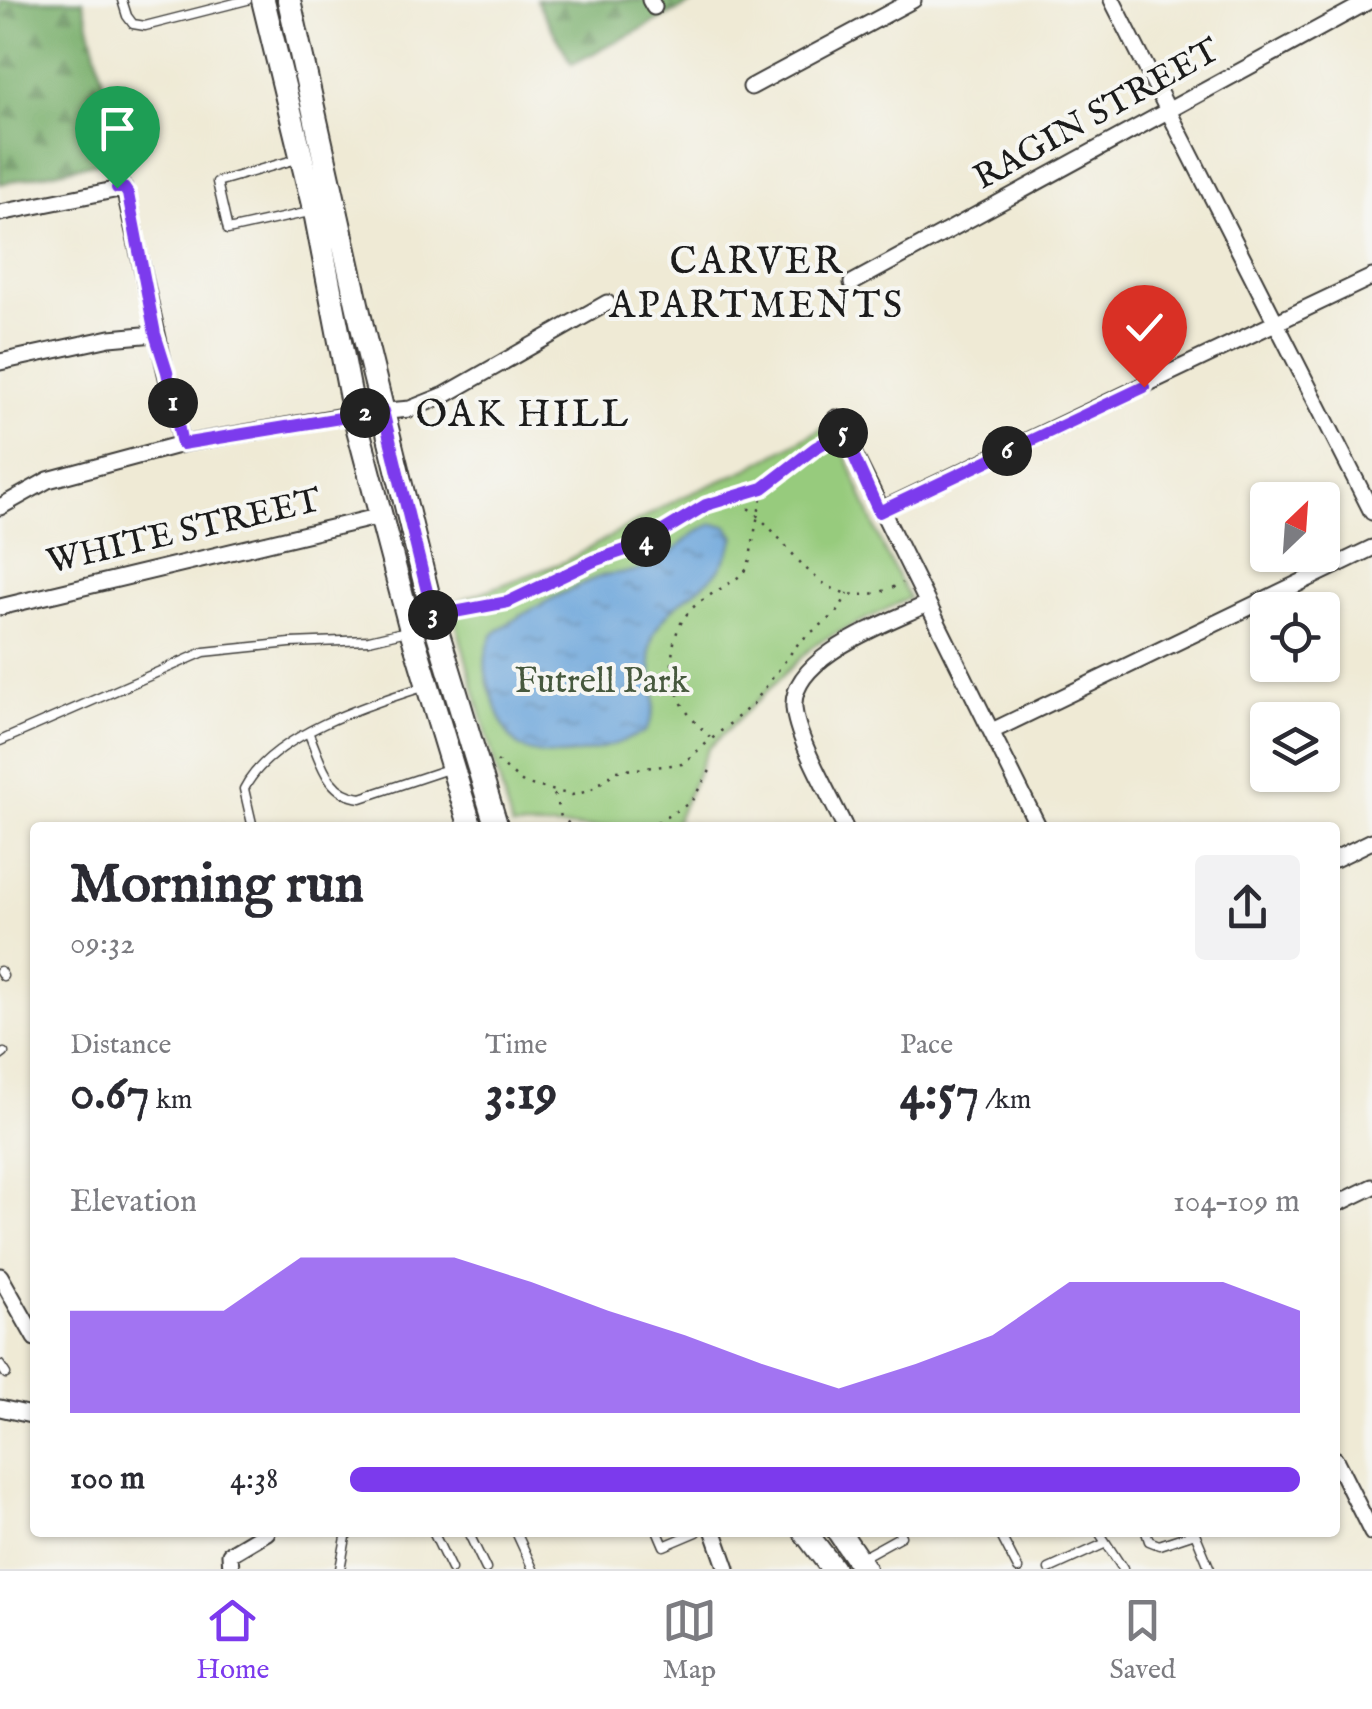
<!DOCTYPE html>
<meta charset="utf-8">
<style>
body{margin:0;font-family:"IM FELL English",serif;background:#f2f2f3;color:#2b2b33;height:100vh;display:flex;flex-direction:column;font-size:38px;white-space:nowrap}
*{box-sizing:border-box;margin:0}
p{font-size:32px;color:#7c7c81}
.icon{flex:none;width:55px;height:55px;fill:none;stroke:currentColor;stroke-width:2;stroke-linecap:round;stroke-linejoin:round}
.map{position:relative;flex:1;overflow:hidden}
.panel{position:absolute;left:30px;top:822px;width:1310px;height:715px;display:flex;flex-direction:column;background:#fff;border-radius:10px;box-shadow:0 2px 8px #0004}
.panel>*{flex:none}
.needle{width:65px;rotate:25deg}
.tools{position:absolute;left:1250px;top:482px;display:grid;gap:20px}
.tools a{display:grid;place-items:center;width:90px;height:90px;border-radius:10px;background:#fff;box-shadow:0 2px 8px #0004;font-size:50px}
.pin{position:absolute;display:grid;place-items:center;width:85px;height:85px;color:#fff;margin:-102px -42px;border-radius:50% 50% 50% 0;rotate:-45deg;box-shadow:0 0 10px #0007}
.pin .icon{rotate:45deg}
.km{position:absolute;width:50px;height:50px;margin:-25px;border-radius:50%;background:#222;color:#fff;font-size:28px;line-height:50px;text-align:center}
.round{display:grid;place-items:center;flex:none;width:105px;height:105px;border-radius:10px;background:#f2f2f3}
.overview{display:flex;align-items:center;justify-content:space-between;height:170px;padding:0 40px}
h1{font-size:55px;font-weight:800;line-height:75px}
.stats{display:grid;grid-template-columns:repeat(3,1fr);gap:15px;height:170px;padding:10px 40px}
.stats div{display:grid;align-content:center}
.stats b{font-size:50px;font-weight:800}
.stats small{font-size:28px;font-weight:400}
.stats p{font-size:28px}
.chart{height:280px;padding:20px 40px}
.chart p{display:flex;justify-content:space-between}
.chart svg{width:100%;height:180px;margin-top:10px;fill:#7c3aed;opacity:.7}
ul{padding:0 40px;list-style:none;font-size:32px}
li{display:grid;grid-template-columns:160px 120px 1fr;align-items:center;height:75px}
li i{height:25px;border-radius:12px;background:#7c3aed}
.tabs{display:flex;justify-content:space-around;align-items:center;height:140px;border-top:2px solid #e1e1e2;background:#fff;font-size:28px;color:#7c7c81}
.tabs a{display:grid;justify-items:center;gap:5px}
.tabs .selected{color:#7c3aed}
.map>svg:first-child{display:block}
.green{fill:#97cb7d;stroke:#5a744c;stroke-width:2.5}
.forest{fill:url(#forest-firs);stroke:#4a6644;stroke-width:2.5}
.water{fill:url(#water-ripples);stroke:#44607b;stroke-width:2.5}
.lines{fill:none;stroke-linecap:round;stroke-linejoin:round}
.service-casing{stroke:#3c3b38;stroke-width:11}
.minor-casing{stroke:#3c3b38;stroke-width:19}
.secondary-casing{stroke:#3c3b38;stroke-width:26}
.path{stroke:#3c3b38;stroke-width:2.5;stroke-dasharray:2.5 8;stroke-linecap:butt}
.service{stroke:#fff;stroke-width:8}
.minor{stroke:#fff;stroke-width:15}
.secondary{stroke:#fff;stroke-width:22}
.route-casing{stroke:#fff;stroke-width:20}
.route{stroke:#7c3aed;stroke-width:12}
.labels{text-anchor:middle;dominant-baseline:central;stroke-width:8;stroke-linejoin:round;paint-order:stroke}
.street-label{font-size:35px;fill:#1c1c1c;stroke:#f6f6f2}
.park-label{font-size:35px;fill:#47593e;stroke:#f6f6f2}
.neighbourhood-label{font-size:38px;letter-spacing:2.5px;fill:#1c1c1c;stroke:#f6f6f2}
</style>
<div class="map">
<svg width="1372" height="1569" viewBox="0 0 1372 1569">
<defs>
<pattern id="forest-firs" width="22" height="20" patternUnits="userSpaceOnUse" patternTransform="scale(2.5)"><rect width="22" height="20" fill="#79af6c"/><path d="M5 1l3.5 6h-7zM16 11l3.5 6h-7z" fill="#628e58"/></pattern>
<pattern id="water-ripples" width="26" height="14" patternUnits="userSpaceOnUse" patternTransform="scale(2.5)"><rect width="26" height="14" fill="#6ba4da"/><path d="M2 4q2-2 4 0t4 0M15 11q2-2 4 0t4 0" fill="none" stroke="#5785b0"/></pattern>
</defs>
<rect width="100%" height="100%" fill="#f6f6f2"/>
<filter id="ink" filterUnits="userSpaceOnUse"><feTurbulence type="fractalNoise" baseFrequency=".01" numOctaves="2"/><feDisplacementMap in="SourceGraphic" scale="20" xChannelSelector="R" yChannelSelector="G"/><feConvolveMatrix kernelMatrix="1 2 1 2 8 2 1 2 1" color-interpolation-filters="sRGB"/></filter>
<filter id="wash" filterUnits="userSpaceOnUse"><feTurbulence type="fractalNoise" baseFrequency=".0048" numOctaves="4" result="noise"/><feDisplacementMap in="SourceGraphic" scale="40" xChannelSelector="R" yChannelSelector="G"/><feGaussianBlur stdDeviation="2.25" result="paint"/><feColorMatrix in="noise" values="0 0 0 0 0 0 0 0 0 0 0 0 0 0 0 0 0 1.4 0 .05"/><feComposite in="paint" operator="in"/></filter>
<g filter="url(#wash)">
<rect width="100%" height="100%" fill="#efead5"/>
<!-- green -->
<path class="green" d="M830,424L839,439L884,550L909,598L815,644L708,749L673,828L512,827L451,604L564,562L678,499L748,469Z"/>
<!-- forest -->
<path class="forest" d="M0,0H83L122,157L0,184Z
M536,0H699L572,64Z"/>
<!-- water -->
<path class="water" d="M713,524L727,526L735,537C730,549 726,562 717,572C696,594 669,604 655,632C639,663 668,692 646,731C612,748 557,765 522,748C507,741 500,717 495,703C486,682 480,659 492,637C500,623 587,580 605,575C619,572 637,573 650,567C674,556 687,533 713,524Z"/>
</g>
<g filter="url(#ink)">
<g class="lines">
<!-- service casing -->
<g class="service-casing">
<path id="service" d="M122,0L127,16L133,24L145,26L247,0
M297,159L217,182L228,230L314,211
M309,734C321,762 327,795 361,798L448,769
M0,741L204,652L290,643L369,640L407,631
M253,828L244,789C271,735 369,704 423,687
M0,971L3,976
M0,1056L4,1053
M0,1365L6,1374
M433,1532L451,1569
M468,1532L486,1569
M516,1532L533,1569
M658,1532L664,1546L697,1532
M999,1532L1018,1569
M1099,1532L1123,1569
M1146,1532L1149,1541L1159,1545L1195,1533L1210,1569
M863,1557L901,1536L899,1532
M340,1569L347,1532
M1049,1569L1106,1543"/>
</g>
<!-- minor casing -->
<g class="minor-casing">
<path id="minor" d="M650,0L654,7
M1112,0L1372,512
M751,87L913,0
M0,213L124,188L182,444
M852,283L1371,0
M0,362L110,338L155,334
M836,418L1039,828
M0,507L48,480L182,444L354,414L410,409L445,395L607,303
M879,511L1372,277
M0,607L381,516
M992,731L1372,548
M845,828C831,797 796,739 794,707C791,656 888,623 927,604
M1335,859L1372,841
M1335,1205L1372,1187
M0,1276L35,1338
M0,1408L35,1416
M1335,1459L1372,1533
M714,1532L727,1569
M231,1569L230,1554L267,1532"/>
</g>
<!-- secondary casing -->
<g class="secondary-casing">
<path id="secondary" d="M263,0L316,217L354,414L411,630L471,828
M289,0L364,335L436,627L497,828
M805,1532L833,1569
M839,1532L864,1569"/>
</g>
<!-- path -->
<path class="path" d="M730,498C793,524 811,630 902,583
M454,612L508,602L596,560L640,545L706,505L763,488L829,440
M710,737C701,728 691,719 684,707C666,677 667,628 696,605C713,591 734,584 748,568L763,488
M497,761L523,783L572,795L589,791L617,771L682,764L753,704L800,641L837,613L848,593
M554,794L561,817L574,828
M648,828L691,802L711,769"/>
<!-- service -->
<use href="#service" class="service"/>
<!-- minor -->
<use href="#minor" class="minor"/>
<!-- secondary -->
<use href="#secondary" class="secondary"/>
</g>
</g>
<g class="lines" filter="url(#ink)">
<!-- route casing -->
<g class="route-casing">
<path id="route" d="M117,188H124L128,194L155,334L167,372L182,444L383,411L433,616L508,602L596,560L640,545L706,505L763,488L815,448L843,432L879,512L1144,387"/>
</g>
<!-- route -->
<use href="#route" class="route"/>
</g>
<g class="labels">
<!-- street labels -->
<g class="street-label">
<text transform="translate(1097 115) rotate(-29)">RAGIN STREET</text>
<text transform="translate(184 532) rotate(-13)">WHITE STREET</text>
</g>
<!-- park labels -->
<g class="park-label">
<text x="602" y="682">Futrell Park</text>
</g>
<!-- neighbourhood labels -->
<g class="neighbourhood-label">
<text x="757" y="263">CARVER<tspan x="757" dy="44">APARTMENTS</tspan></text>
<text x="523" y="416">OAK HILL</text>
</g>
</g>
</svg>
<div class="tools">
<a><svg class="needle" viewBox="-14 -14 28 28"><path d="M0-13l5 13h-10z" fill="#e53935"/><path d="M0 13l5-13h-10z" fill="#7c7c81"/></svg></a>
<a><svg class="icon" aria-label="locate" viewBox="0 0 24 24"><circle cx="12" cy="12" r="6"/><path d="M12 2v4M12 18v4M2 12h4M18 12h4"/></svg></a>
<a><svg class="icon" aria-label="layers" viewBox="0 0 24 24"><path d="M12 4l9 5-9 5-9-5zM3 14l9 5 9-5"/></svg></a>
</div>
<div class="pin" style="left:117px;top:188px;background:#1e9e55"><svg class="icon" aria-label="arrive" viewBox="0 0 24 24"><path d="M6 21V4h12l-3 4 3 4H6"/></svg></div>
<div class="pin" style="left:1144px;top:387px;background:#d93025"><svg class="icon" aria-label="check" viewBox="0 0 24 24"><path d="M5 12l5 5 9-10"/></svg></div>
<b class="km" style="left:173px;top:403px">1</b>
<b class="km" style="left:365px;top:413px">2</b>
<b class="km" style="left:433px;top:615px">3</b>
<b class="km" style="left:646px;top:542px">4</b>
<b class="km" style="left:843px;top:433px">5</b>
<b class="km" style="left:1007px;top:451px">6</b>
<section class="panel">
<div class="overview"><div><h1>Morning run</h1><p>09:32</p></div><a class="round"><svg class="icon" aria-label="share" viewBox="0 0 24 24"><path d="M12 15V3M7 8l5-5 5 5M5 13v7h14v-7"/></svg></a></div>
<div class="stats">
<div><p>Distance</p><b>0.67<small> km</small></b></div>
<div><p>Time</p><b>3:19</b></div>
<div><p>Pace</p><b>4:57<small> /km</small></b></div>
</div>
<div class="chart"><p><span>Elevation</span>104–109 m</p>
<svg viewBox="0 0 160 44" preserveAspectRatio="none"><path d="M0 44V19L10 19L20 19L30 6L40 6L50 6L60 12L70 19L80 25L90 32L100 38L110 32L120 25L130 12L140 12L150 12L160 19V44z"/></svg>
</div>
<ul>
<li><b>100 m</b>4:38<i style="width:100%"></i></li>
</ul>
</section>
</div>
<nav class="tabs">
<a class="selected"><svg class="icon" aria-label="home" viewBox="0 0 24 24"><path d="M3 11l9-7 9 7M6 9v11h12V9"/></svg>Home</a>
<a><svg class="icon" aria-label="map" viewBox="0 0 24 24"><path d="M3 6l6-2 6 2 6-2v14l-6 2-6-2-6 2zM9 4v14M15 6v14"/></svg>Map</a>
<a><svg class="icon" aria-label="saved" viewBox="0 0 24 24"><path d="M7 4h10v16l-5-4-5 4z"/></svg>Saved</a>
</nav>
